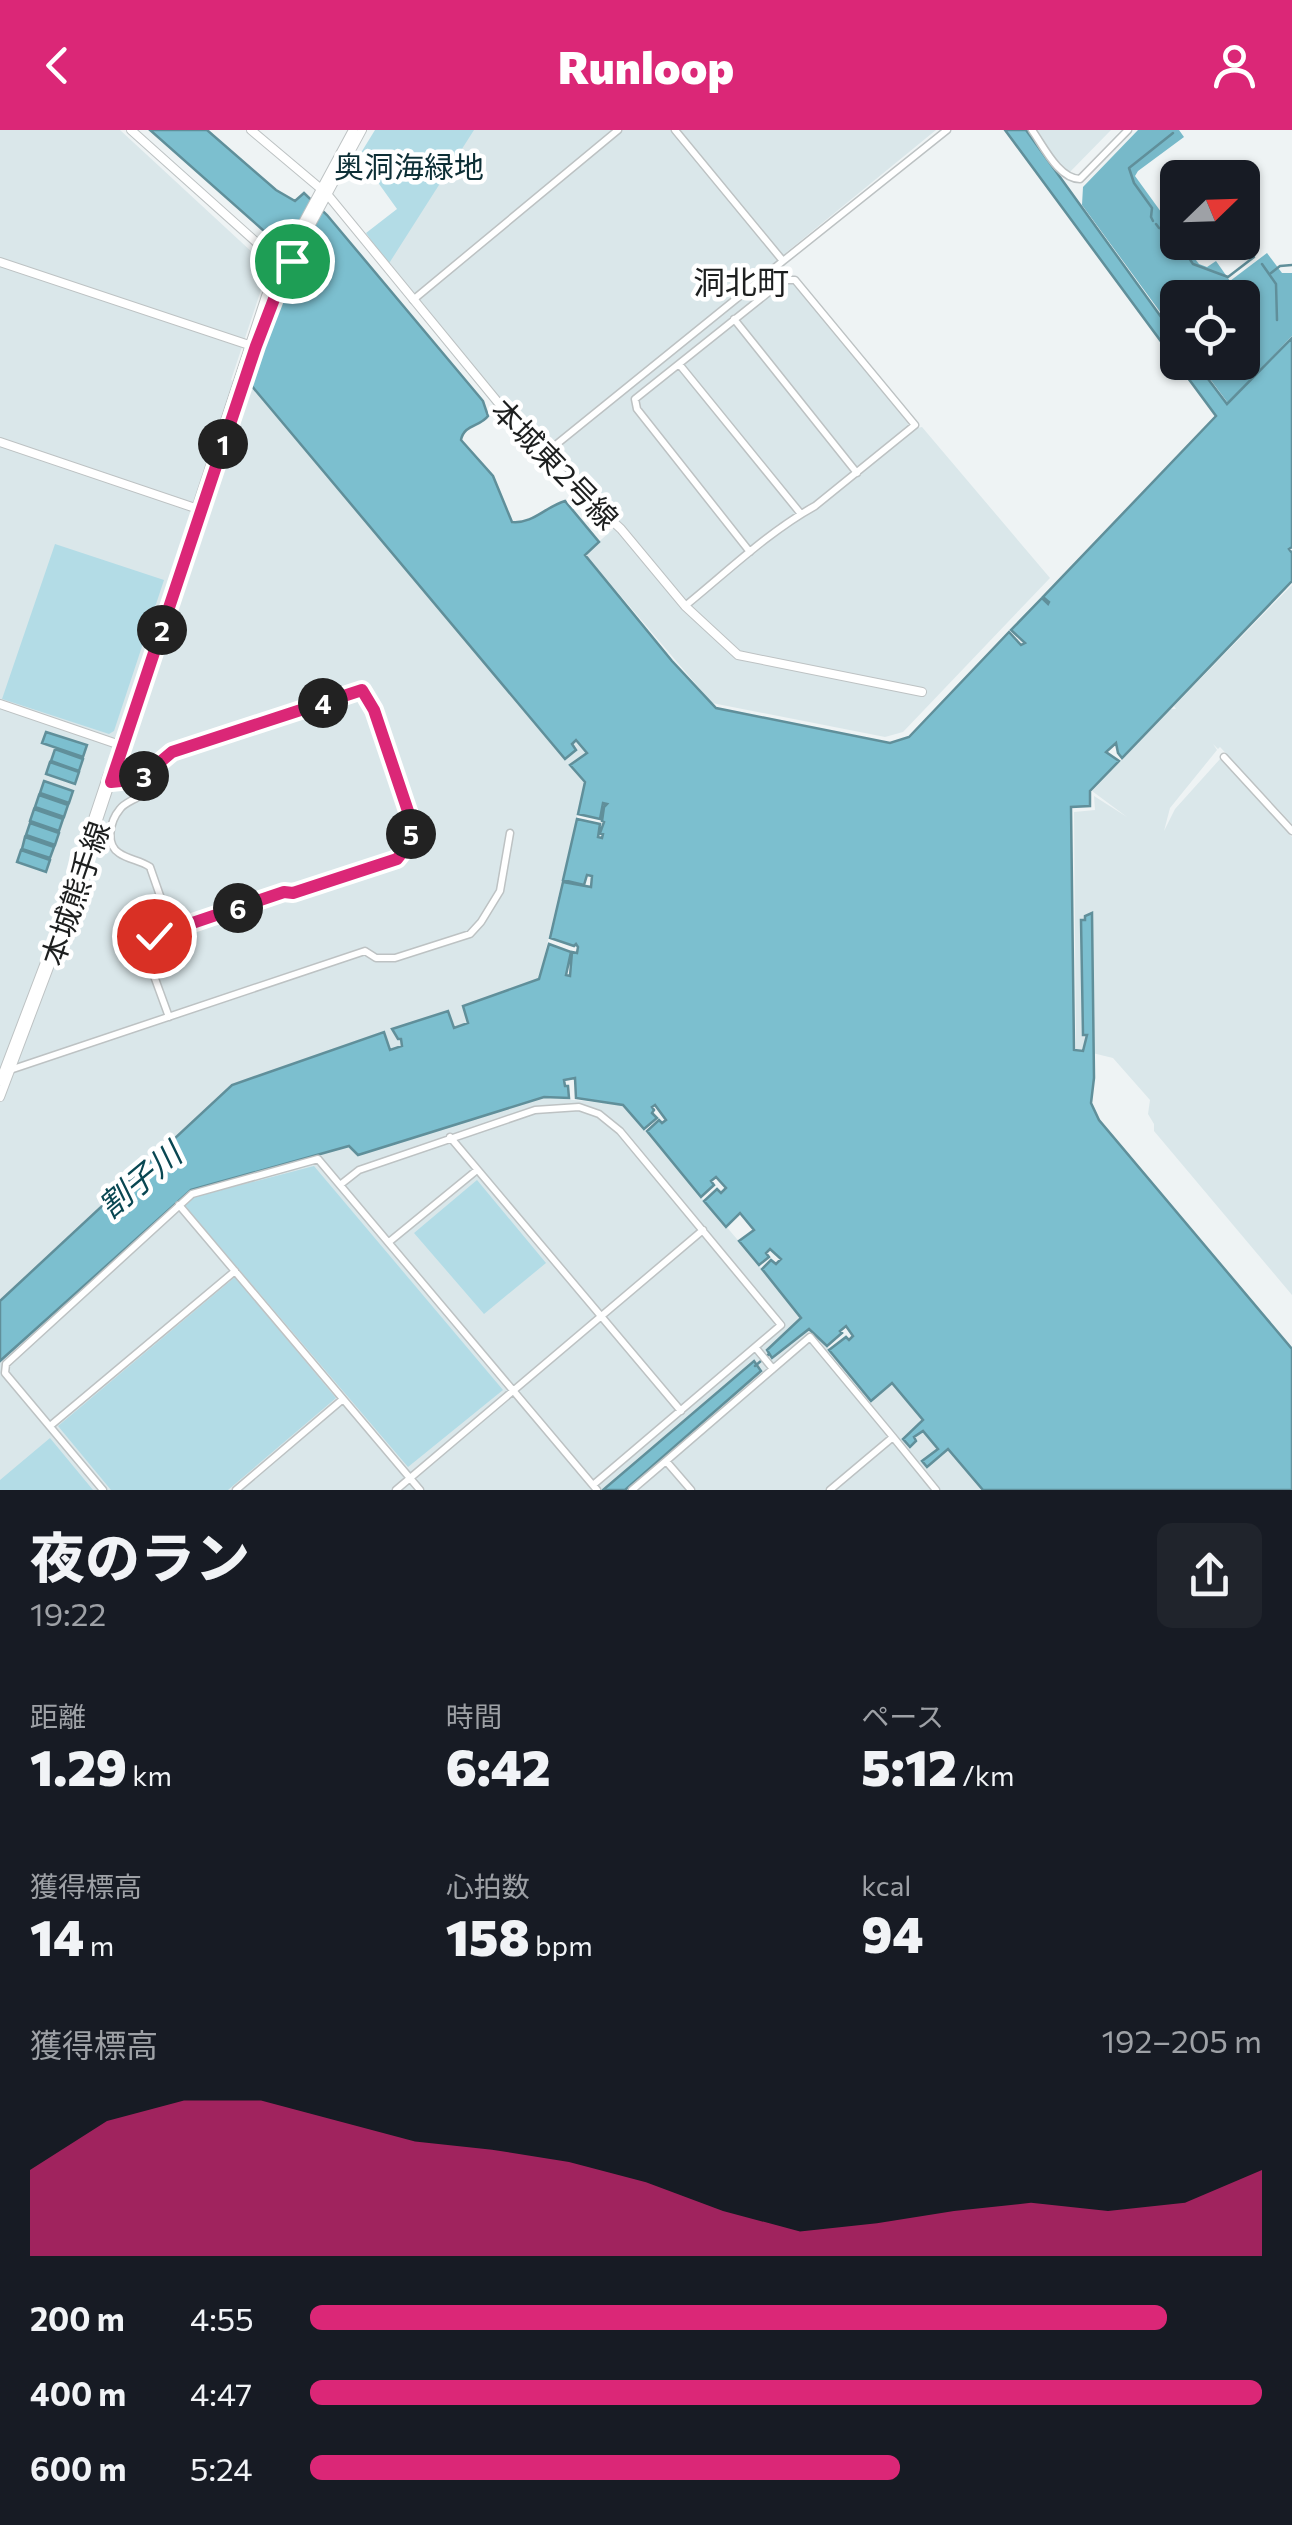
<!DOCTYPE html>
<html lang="ja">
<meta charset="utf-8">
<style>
body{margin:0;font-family:Commissioner,"Noto Sans JP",sans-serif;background:#20242c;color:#f1f3f6;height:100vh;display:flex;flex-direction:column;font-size:38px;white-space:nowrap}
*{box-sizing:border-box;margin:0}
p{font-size:32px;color:#9ea1a6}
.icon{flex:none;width:55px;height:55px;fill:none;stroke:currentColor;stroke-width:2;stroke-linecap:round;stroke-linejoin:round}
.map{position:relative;height:1360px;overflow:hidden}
.drawer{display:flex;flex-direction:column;background:#171b24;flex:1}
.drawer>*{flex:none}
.needle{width:65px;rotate:67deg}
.tools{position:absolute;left:1160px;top:30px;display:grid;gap:20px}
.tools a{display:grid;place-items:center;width:100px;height:100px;border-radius:15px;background:#171b24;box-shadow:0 2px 8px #0004;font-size:50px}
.pin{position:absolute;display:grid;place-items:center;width:85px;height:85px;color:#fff;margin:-42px;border:5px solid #fff;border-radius:50%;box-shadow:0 2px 10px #0007}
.km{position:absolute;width:50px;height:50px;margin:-25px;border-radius:50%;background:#222;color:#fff;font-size:28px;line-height:50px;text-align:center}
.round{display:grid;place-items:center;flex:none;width:105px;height:105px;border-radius:15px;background:#20242c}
.overview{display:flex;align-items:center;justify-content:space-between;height:170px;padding:0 30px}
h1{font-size:55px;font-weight:800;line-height:75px}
.stats{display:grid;grid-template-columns:repeat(3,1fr);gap:15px;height:170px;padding:10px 30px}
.stats div{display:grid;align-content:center}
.stats b{font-size:50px;font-weight:800}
.stats small{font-size:28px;font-weight:400}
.stats p{font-size:28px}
.chart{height:280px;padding:20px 30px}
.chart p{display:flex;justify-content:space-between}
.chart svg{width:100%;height:180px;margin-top:10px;fill:#db2777;opacity:.7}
ul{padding:0 30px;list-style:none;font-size:32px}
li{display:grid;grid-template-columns:160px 120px 1fr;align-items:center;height:75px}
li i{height:25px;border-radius:12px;background:#db2777}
header{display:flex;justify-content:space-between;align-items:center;height:130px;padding:0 30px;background:#db2777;color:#fff;font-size:45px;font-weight:800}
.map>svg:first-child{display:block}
.built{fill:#dae7ea}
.green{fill:#b3dce6}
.forest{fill:#77b9c9}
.water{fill:#7cbfcf;stroke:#608f9a;stroke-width:2.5}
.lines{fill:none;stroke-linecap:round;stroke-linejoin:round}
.stream{stroke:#608f9a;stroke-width:2.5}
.minor-casing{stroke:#bdc2c3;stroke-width:9}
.tertiary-casing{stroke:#bdc2c3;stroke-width:10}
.secondary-casing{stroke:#bdc2c3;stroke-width:10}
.minor{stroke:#fff;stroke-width:6}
.tertiary{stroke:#fff;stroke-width:8}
.secondary{stroke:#fff;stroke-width:8}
.route-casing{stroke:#fff;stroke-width:20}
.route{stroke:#db2777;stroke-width:12}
.labels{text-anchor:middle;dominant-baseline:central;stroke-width:9;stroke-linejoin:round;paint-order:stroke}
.park-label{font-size:30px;fill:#0d2f36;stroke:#fff}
.street-label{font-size:30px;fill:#1d1f1f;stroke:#fff}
.neighbourhood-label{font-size:32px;fill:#1d1f1f;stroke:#fff}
.water-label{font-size:32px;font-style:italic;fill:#094752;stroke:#fff}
</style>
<header><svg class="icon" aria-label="back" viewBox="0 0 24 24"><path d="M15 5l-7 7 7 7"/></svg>Runloop<svg class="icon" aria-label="person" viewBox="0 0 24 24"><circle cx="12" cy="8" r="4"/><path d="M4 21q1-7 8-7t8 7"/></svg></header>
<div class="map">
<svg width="1292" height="1360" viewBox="0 0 1292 1360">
<rect width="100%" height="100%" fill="#eef3f4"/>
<!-- built -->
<path class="built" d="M0,0H120L266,135V145L231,250L251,255L572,614L576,610L587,623L582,627L585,652L539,849L464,876L469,893L454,899L447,881L396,901L403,916L390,920L383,902L232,955L0,1171Z
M470,0H936L777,130L913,299L922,297L1050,448L903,602L885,607L712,573L585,424L620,393L544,320L384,131Z
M1035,0H1111L1067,45Z
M1292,455V694L1220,617L1218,619L1213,614L1217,620L1170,678L1164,701L1175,679L1220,629L1292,707V1165L1154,1001V994L1148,984L1150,970L1113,928L1076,919L1074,682L1095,680L1094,666L1127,687L1092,661L1170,579H1176L1174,576Z
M544,967L623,975L759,1135L801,1188L767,1220L772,1228L810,1198L827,1216L870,1271L892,1252L924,1290L903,1308L913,1307L922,1300L938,1319L930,1327L926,1337L948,1319L983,1360H0V1231L191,1060L350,1016L358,1025Z"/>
<!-- green -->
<path class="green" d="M375,0H474L388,135L366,103L397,79L359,26Z
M55,414L164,450L114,601L109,604L2,569Z
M314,1036L503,1260L408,1337L184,1075L195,1067Z
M477,1050L546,1133L484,1184L414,1103Z
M235,1147L336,1268L228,1360H111L58,1296Z
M50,1308L93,1360H0V1350Z"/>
<!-- forest -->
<path class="forest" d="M1138,0H1179L1184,7L1138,41L1135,46L1177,104L1178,112L1183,113L1199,134L1207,137L1216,131L1230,151L1267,123L1282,143H1292V206L1228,273L1198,233L1242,232V168H1178L1177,205L1082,75L1083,57Z"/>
<!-- water -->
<path class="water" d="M150,0H207L276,60L295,71L304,63L327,85L483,271L488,286C480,297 464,294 461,310L493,346L512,392C533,394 545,377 565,371L599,412L585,425L672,531L716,578L890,613L909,607L1009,502L1021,515L1025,513L1011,500L1042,468L1048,474L1049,472L1043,467L1216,286L1005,0H1026L1177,209L1178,232L1196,233L1227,274L1292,208V417L1289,419L1292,423V451L1122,628L1118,623L1116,613L1106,622L1119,631L1090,661V676L1071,677L1074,920L1083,921L1087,905H1083L1081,790H1085V786L1092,783L1094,948L1091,973L1099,990L1292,1219V1360H983L948,1319L927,1337L922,1331L938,1319L923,1301L914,1307L916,1311L910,1317L903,1309L923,1290L892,1253L871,1271L829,1220L846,1207L849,1210L853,1206L846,1196L840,1201L842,1203L827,1216L809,1199L772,1228L767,1220L801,1188L762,1139L771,1130L776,1134L781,1129L770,1119L766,1123L769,1127L759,1135L739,1111L754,1100L740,1083L726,1097L704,1071L717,1059L721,1063L726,1058L716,1047L711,1051L714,1055L701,1067L647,1001L659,990L662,993L666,990L655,975L652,977L654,980L652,983L657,988L644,999L623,975L576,968L575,948L564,950L565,956H568L569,968L544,967L358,1025L349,1016L191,1060L0,1231V1171L232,955L384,902L390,920L402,916L401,909H398L392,899L448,881L454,898L468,893L463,876L539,849L549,814L571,822L566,845L570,846L572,822L577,823L578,817L576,814L574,816L550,808L563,752L591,757L592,746L587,745L584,755L563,750L577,689L600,694L598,707L602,708L603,704L600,703L604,692L602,691L604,677L607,674L603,673L600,689L578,684L585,652L570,635L587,623L576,610L572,614L576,620L565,629L251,255C262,222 277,161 301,138L277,117L273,109Z
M46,602L87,615L83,627L42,613Z
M55,619L83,629L79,641L51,631Z
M50,632L79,642L75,654L46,644Z
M44,651L73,661L69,673L40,663Z
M39,665L68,675L64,687L35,677Z
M34,679L63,689L59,701L30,691Z
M30,693L59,703L55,715L26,705Z
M25,707L54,717L50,728L22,719Z
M21,720L50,730L46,742L17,732Z
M754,1231L761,1241L625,1360H603Z"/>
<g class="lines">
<!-- stream -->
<path class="stream" d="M1153,91L1151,87L1152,78L1134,53L1129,38L1173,3
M1156,94L1159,98L1169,100L1177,111
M1178,112L1193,134L1228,147L1254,127
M1262,134L1276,154L1277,190
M1271,143L1280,136L1292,135
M755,1236L769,1224"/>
<!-- minor casing -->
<g class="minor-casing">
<path id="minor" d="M1032,0C1044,17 1059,49 1080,49L1128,0
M783,131L947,0
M413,170L618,0
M734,189L857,343
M679,234L801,384
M542,326L783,131L675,0
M685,476C727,442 768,402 815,376L915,295L795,150H784L635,269L637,279L750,422
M1224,627L1292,701
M140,649L141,665C134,670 124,673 120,679C110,691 105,714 119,723C129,730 140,730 150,737L172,800
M111,652L140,649L172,622L362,560L374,580L413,696L408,715L397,729L293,763L284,762L154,806L148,811L146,824L169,887
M10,940L365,821L376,828H395L470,804L481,792L500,761L510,703
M450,1007L681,1281
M340,1055L359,1040L535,980L579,977L599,984L620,1001L781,1195L593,1355
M179,1075L420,1360
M389,1112L477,1040
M755,1217L773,1239
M50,1296L235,1141
M666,1331L810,1207L893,1307
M103,1360L5,1243L6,1234L192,1064L318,1029L597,1360
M236,1360L343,1269
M396,1360L703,1100
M632,1360L666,1331L691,1360
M830,1360L893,1307L936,1360"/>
</g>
<!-- tertiary casing -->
<g class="tertiary-casing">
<path id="tertiary" d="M131,0L284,137
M251,0L327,64L542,326L621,399L685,476L738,525L922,562
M0,132L249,215
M0,312L201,380
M0,574L123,616"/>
</g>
<!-- secondary casing -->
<g class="secondary-casing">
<path id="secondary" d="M196,379L266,166L280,135L353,0
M0,951L46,830L108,644
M0,967L51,832L255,216L287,139L362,0"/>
</g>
<!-- minor -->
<use href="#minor" class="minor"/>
<!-- tertiary -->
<use href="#tertiary" class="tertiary"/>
<!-- secondary -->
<use href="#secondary" class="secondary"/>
</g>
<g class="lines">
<!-- route casing -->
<g class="route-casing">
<path id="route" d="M154,806L284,762L293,763L397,729L408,715L413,696L374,580L362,560L172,622L140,649L111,652L256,216L274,169L292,131"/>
</g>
<!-- route -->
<use href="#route" class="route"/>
</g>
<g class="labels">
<!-- park labels -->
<g class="park-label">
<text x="409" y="35">奥洞海緑地</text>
</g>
<!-- street labels -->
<g class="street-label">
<text transform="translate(556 333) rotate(46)">本城東2号線</text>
<text transform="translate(74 763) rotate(-71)">本城熊手線</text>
</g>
<!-- neighbourhood labels -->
<g class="neighbourhood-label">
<text x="741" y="151">洞北町</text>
</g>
<!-- water labels -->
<g class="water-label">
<text transform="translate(139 1049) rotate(-40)">割子川</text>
</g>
</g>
</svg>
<div class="tools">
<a><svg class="needle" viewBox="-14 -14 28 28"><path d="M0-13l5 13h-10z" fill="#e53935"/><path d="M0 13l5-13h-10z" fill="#9ea1a6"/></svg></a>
<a><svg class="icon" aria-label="locate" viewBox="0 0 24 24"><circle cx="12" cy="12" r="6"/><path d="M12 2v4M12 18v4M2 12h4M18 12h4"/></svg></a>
</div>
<div class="pin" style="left:292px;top:131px;background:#1e9e55"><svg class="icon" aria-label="arrive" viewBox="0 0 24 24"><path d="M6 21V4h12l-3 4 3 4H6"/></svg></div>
<div class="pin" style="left:154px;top:806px;background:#d93025"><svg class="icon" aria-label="check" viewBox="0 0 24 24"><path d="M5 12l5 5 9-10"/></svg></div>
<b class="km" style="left:223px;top:314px">1</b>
<b class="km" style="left:162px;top:500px">2</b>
<b class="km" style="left:144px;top:646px">3</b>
<b class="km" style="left:323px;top:573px">4</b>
<b class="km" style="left:411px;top:704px">5</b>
<b class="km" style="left:238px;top:778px">6</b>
</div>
<section class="drawer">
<div class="overview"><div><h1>夜のラン</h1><p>19:22</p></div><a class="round"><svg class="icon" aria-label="share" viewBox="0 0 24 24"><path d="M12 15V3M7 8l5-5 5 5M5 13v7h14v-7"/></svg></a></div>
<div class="stats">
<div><p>距離</p><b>1.29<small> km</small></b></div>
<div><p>時間</p><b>6:42</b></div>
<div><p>ペース</p><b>5:12<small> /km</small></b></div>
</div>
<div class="stats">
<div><p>獲得標高</p><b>14<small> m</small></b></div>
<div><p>心拍数</p><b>158<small> bpm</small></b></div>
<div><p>kcal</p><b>94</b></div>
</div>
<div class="chart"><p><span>獲得標高</span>192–205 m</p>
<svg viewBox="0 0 160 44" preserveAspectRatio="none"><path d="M0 44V23L10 11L20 6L30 6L40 11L50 16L60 18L70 21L80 26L90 33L100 38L110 36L120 33L130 31L140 33L150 31L160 23V44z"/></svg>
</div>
<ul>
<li><b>200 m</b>4:55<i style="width:90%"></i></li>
<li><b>400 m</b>4:47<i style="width:100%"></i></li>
<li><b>600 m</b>5:24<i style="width:62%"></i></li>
</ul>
</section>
